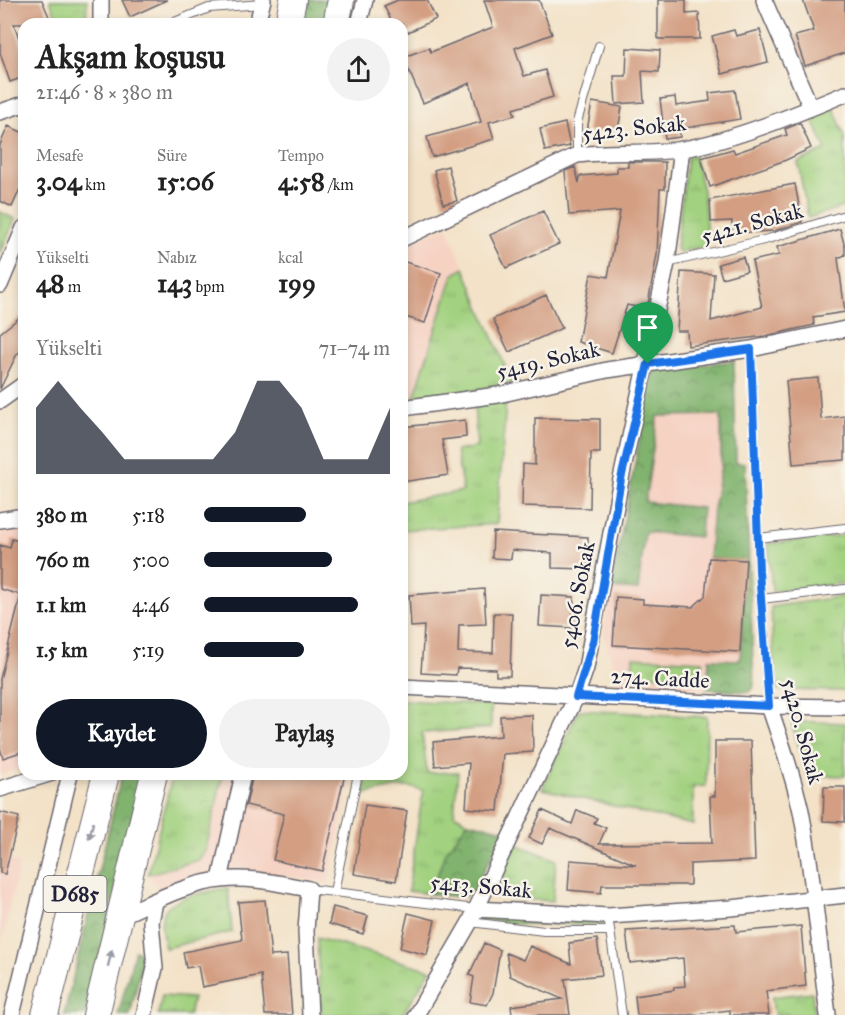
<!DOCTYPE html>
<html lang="tr">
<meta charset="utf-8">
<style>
body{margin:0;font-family:"IM FELL Great Primer",serif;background:#f2f2f2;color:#222;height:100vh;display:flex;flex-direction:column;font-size:22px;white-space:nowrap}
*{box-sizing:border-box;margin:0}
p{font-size:20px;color:#767676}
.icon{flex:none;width:33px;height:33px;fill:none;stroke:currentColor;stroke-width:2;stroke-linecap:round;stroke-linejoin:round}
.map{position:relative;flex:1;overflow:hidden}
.drawer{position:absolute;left:18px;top:18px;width:390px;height:762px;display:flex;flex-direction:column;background:#fff;border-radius:18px;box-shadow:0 3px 9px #0003}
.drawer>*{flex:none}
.pin{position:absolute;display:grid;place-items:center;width:51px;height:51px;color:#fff;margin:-62px -26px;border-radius:50% 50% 50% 0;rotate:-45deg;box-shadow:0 0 6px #0007}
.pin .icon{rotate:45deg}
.round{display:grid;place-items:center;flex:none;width:63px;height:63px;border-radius:32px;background:#f2f2f2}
.summary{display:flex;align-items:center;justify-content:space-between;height:102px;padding:0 18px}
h1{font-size:33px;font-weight:700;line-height:45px}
.stats{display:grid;grid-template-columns:repeat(3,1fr);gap:9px;height:102px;padding:6px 18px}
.stats div{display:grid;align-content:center}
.stats b{font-size:26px;font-weight:700}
.stats small{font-size:16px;font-weight:400}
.stats p{font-size:16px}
.chart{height:168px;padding:12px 18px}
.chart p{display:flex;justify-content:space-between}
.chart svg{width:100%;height:108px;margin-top:6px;fill:#111827;opacity:.7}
.cta{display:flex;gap:12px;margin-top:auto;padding:12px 18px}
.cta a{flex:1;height:69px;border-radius:36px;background:#111827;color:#fff;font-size:24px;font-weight:700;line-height:69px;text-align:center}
.cta a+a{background:#f2f2f2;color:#222}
ul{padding:0 18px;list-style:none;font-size:20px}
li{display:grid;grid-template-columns:96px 72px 1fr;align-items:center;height:45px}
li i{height:15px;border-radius:8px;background:#111827}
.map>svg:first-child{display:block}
.built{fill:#f6d2c3}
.grass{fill:url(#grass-tufts);stroke:#627a5d;stroke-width:1.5}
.forest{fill:url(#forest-crowns);stroke:#526a54;stroke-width:1.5}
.building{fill:#d39e82}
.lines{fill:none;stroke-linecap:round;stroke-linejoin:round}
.service-casing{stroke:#6b656c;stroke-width:10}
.minor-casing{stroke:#6b656c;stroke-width:18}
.trunk-casing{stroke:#6b656c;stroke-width:28}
.service{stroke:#fff;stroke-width:8}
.minor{stroke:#fff;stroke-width:15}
.trunk{stroke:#fff;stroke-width:26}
.oneway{fill:#9c9ca7}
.route-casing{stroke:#fff;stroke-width:12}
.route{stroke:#1a73e8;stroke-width:8}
.labels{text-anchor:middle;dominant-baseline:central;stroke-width:5;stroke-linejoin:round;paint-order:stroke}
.shield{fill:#f7f3e8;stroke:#62616f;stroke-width:1.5}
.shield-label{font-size:21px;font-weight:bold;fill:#22223b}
.street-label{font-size:22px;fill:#22223b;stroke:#f7f3e8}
</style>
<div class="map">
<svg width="845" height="1015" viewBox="0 0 845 1015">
<defs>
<pattern id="grass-tufts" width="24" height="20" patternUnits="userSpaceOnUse" patternTransform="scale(1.5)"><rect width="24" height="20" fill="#a2d17f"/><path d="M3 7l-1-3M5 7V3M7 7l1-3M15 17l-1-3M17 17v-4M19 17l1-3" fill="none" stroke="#8bb36f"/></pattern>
<pattern id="forest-crowns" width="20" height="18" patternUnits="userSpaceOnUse" patternTransform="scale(1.5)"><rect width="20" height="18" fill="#81b36e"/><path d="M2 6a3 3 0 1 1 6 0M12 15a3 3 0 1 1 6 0" fill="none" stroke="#69915c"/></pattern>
</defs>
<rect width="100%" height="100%" fill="#f7f3e8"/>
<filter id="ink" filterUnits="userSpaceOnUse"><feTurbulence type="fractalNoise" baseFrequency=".0167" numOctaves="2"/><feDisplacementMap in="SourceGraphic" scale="12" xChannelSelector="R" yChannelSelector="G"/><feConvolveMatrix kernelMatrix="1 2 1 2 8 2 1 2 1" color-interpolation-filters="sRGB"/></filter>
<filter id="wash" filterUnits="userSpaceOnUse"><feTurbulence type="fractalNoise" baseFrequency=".008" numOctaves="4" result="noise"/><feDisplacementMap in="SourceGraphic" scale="24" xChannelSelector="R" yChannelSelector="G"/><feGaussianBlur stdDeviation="1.35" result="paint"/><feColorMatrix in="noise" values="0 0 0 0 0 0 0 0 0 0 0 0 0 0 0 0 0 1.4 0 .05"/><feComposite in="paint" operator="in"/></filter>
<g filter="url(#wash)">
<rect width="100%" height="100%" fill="#f3e2c8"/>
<!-- built -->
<path class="built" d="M447,226L464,268L452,275L414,398L402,399V247Z
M734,361L736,463H745L754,686L749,692L619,683L604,637V627L653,370Z
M24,528V768L0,775V532Z
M173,774H351L329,883L267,874L205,876L159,889L148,874Z
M0,858L20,863L0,948Z"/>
<!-- grass -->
<path class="grass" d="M50,0H87L86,24H59Z
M834,108L845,137V206L808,218L798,162L826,150L811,116Z
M694,154L703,191L708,246L679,252L676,248L687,158Z
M0,212L15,219L0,255Z
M464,268L512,383L463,393L414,398L453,275Z
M506,400L497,524L402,530V502L463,491L456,451L477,447L474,404Z
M845,535V583L772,591L768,544Z
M845,596V691L775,690L771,607Z
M633,657L703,661L702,677L632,674Z
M402,700L491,705V728L422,733L427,773L458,772L454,814L468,822L445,853L431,894L408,891L423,791C403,782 385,791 364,794L367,774H402Z
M579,710L707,717L706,786L693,787V825L542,789Z
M791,721L845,723V776L807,775Z
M173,774H223L206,849L199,860L148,874Z
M516,844L556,860L553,901L506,898L496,893V886Z
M228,888L232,932L165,948C163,936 158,921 165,910C173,897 213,890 228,888Z
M480,914L603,921V925L515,924L479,919Z
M317,938L431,970L402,1015H321Z
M812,992L814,1015H774L772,997Z
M162,996L193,998L189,1015H158Z"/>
<!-- forest -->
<path class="forest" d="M309,0H330L324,24H303Z
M734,361L736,463H745L754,686L749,692L707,689L709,659L740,660L746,561L709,558L713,509L721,466V415L658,416L645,502L702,508L700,537L645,532L638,590L611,588L653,370Z
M122,774H144L85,1015H64Z
M468,822L505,830L473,892L463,897L431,894L445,853Z
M135,950L144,955L130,1015H118Z"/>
<g id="blocks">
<!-- building -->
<path class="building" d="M0,0H42L52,24H14L24,52V77L10,82L0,53Z
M122,0H167L130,17Z
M398,0H427L436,19L402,35V24H393L384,6Z
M484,0H539L552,34L515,48L524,76L545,70L553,97L513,109L515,115L489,122L494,139L432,157L427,137L481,122L470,83L423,103L403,57L429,48L431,52L493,27Z
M658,0H686V14L699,13L700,39H658Z
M803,0H845V53L805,66L795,36L814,31Z
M734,30L736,36L760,30L768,62L722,74L712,36Z
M627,48L660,50L659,72L642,71L644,102L616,104L614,76H626Z
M735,90L740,119L679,129L680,137L665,139L660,99L675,97L676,106L710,101L709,93Z
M592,102L622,107L617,136L587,131Z
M565,123L570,146L545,151L540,129Z
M800,123L811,148L786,160L710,187L701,158L733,149L735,153L787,135L785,129Z
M8,126L24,133V180L12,207L0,201V145Z
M628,162H665V189H660L657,255L647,309L627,305L612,353L578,342L591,274L608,277L620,211L569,215L565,171L575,167L579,183L580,176L617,173V167H628Z
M448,166L457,201L443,204L434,170Z
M795,184L802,222L774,231L732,233V221L711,222L710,200Z
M543,211L559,244L506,268L490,235Z
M840,229L845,247V255L838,258L845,312L813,317L814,325L765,336L688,346L687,331H677L681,272L714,274L711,321L737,314L762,307L752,261L779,255L777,247Z
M743,257L747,271L722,278L718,264Z
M402,261L441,273L425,323L402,316Z
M546,295L562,328L509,352L493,319Z
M24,314V349L17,354L0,389V333Z
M818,378L821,419L845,416V460L793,464L786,381Z
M535,418L600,419V453H591L590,508L522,506L523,464L535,465Z
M465,420L466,437L442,440L448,475L402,482V427Z
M493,532L588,537L587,569L552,568V553L512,550L511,559L492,558Z
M12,539L24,542V596L0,589V545L10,548Z
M709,558L746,560L740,652L613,645L616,597L643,599V604L693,607L705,596Z
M484,589L486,624L459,625L458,652L493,653L494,613H512L510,676H496V669L457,668L456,675L421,673L424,626L411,627L409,595Z
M541,595L574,597L572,628L539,626Z
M20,599L24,600V751L3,758L0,748V679Z
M532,715L533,752L503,754L498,811L466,808L469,763L435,766L433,742L501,736L500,716Z
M715,741H751L755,861L690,864V885H602L601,893L568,890L570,860L636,865L550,828L542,844L529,838L542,810L572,824L577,810L597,818L594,823L606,828L599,844L712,843L710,796H715Z
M253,774H345L322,871L273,860L284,814L246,805Z
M824,787H845V822L823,821Z
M365,805L407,811L396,881L354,874Z
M0,812L19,817L5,874L0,873Z
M265,900L271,956L287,955L292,1015H265L261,975L202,987L198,966L186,968L183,952L242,940L238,902Z
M333,907L368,916L363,934L329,924Z
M408,913L435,920L427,955L400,948Z
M735,925L736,932L801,926L806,986L766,991L769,1015H730V1010L687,1015H637L635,996L674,990V987L685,986L683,958L630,963L626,931Z
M597,939L602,975L565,979L570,1015H512L511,1006L562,999L510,976L506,953L523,960L530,946L571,964L569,943Z
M484,943L500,950L493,993L487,1005L470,1002L474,977L469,975Z"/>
</g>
</g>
<g filter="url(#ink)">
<use href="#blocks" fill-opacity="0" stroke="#6b656c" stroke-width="1.5"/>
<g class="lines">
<!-- service casing -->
<g class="service-casing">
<path id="service" d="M170,24L209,8L262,4
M577,155V122L599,46
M667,263L768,239L845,215
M751,349L759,571L769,706
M758,538L845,528
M761,599L845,589
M309,889L476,909
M334,892L358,774
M608,916L622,1015
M470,922L544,931H610"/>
</g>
<!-- minor casing -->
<g class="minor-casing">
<path id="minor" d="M764,0L811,108
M101,24V0
M257,24L263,0
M359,24L365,0
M0,112L24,104
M402,239L577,155C612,150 649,155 683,149C734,140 797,114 845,94
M0,285L24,228
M0,401L24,384
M402,408L498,395L607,370L751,349L845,329
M0,520L24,516
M402,687L769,706L845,707
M769,706C781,741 793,775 801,811C814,878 819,947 828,1015
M0,789L49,774
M220,880L243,774
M476,909L608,916L731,908L845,895
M120,916C151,903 187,883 221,880C250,876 280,884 309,889L306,931L310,1015
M12,1015L70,774
M144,1015L155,968L151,922L155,902
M416,1015L470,922L576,697L586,668L621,479L667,263L682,149"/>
</g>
<!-- trunk casing -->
<g class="trunk-casing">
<path id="trunk" d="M288,24L293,0
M336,24L341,0
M45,1015L106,774
M96,1015L154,774"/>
</g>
<!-- service -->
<use href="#service" class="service"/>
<!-- minor -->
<use href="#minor" class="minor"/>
<!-- trunk -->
<use href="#trunk" class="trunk"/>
</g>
<!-- one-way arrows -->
<defs><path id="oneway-solid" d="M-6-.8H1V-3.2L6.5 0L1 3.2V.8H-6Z" transform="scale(1.5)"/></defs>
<g class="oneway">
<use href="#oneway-solid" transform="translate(91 831) rotate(104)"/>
<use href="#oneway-solid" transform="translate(110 958) rotate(-76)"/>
</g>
</g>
<g class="lines" filter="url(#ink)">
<!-- route casing -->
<g class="route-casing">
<path id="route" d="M751,349L759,571L769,706L576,697L593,642L621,479L648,364Z"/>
</g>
<!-- route -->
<use href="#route" class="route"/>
</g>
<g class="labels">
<!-- shield labels -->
<rect class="shield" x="43.5" y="876" width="63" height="36" rx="4.5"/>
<g class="shield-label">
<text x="75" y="894">D685</text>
</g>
<!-- street labels -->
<g class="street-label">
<text transform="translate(634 128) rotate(-6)">5423. Sokak</text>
<text transform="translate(752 223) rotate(-15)">5421. Sokak</text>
<text transform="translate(548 360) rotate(-13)">5419. Sokak</text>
<text transform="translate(577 595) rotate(-79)">5406. Sokak</text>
<text transform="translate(660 678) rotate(3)">274. Cadde</text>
<text transform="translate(803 731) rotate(75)">5420. Sokak</text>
<text transform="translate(481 886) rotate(5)">5413. Sokak</text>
</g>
</g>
</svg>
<div class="pin" style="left:648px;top:364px;background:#1e9e55"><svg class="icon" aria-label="arrive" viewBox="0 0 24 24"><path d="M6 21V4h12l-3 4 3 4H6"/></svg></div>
<section class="drawer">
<div class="summary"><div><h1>Akşam koşusu</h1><p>21:46 · 8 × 380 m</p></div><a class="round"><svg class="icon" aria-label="share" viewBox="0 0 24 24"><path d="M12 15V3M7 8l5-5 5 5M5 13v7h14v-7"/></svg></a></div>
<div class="stats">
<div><p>Mesafe</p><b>3.04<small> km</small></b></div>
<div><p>Süre</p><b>15:06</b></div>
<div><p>Tempo</p><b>4:58<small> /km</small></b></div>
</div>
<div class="stats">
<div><p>Yükselti</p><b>48<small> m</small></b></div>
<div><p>Nabız</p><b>143<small> bpm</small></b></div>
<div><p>kcal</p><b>199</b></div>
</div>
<div class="chart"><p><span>Yükselti</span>71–74 m</p>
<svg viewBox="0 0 160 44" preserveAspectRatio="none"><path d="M0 44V17L10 6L20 17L30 27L40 38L50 38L60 38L70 38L80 38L90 27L100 6L110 6L120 17L130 38L140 38L150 38L160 17V44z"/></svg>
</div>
<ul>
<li><b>380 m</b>5:18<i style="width:55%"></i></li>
<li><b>760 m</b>5:00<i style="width:69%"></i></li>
<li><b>1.1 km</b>4:46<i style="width:83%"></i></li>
<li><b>1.5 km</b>5:19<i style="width:54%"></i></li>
</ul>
<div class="cta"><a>Kaydet</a><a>Paylaş</a></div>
</section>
</div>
